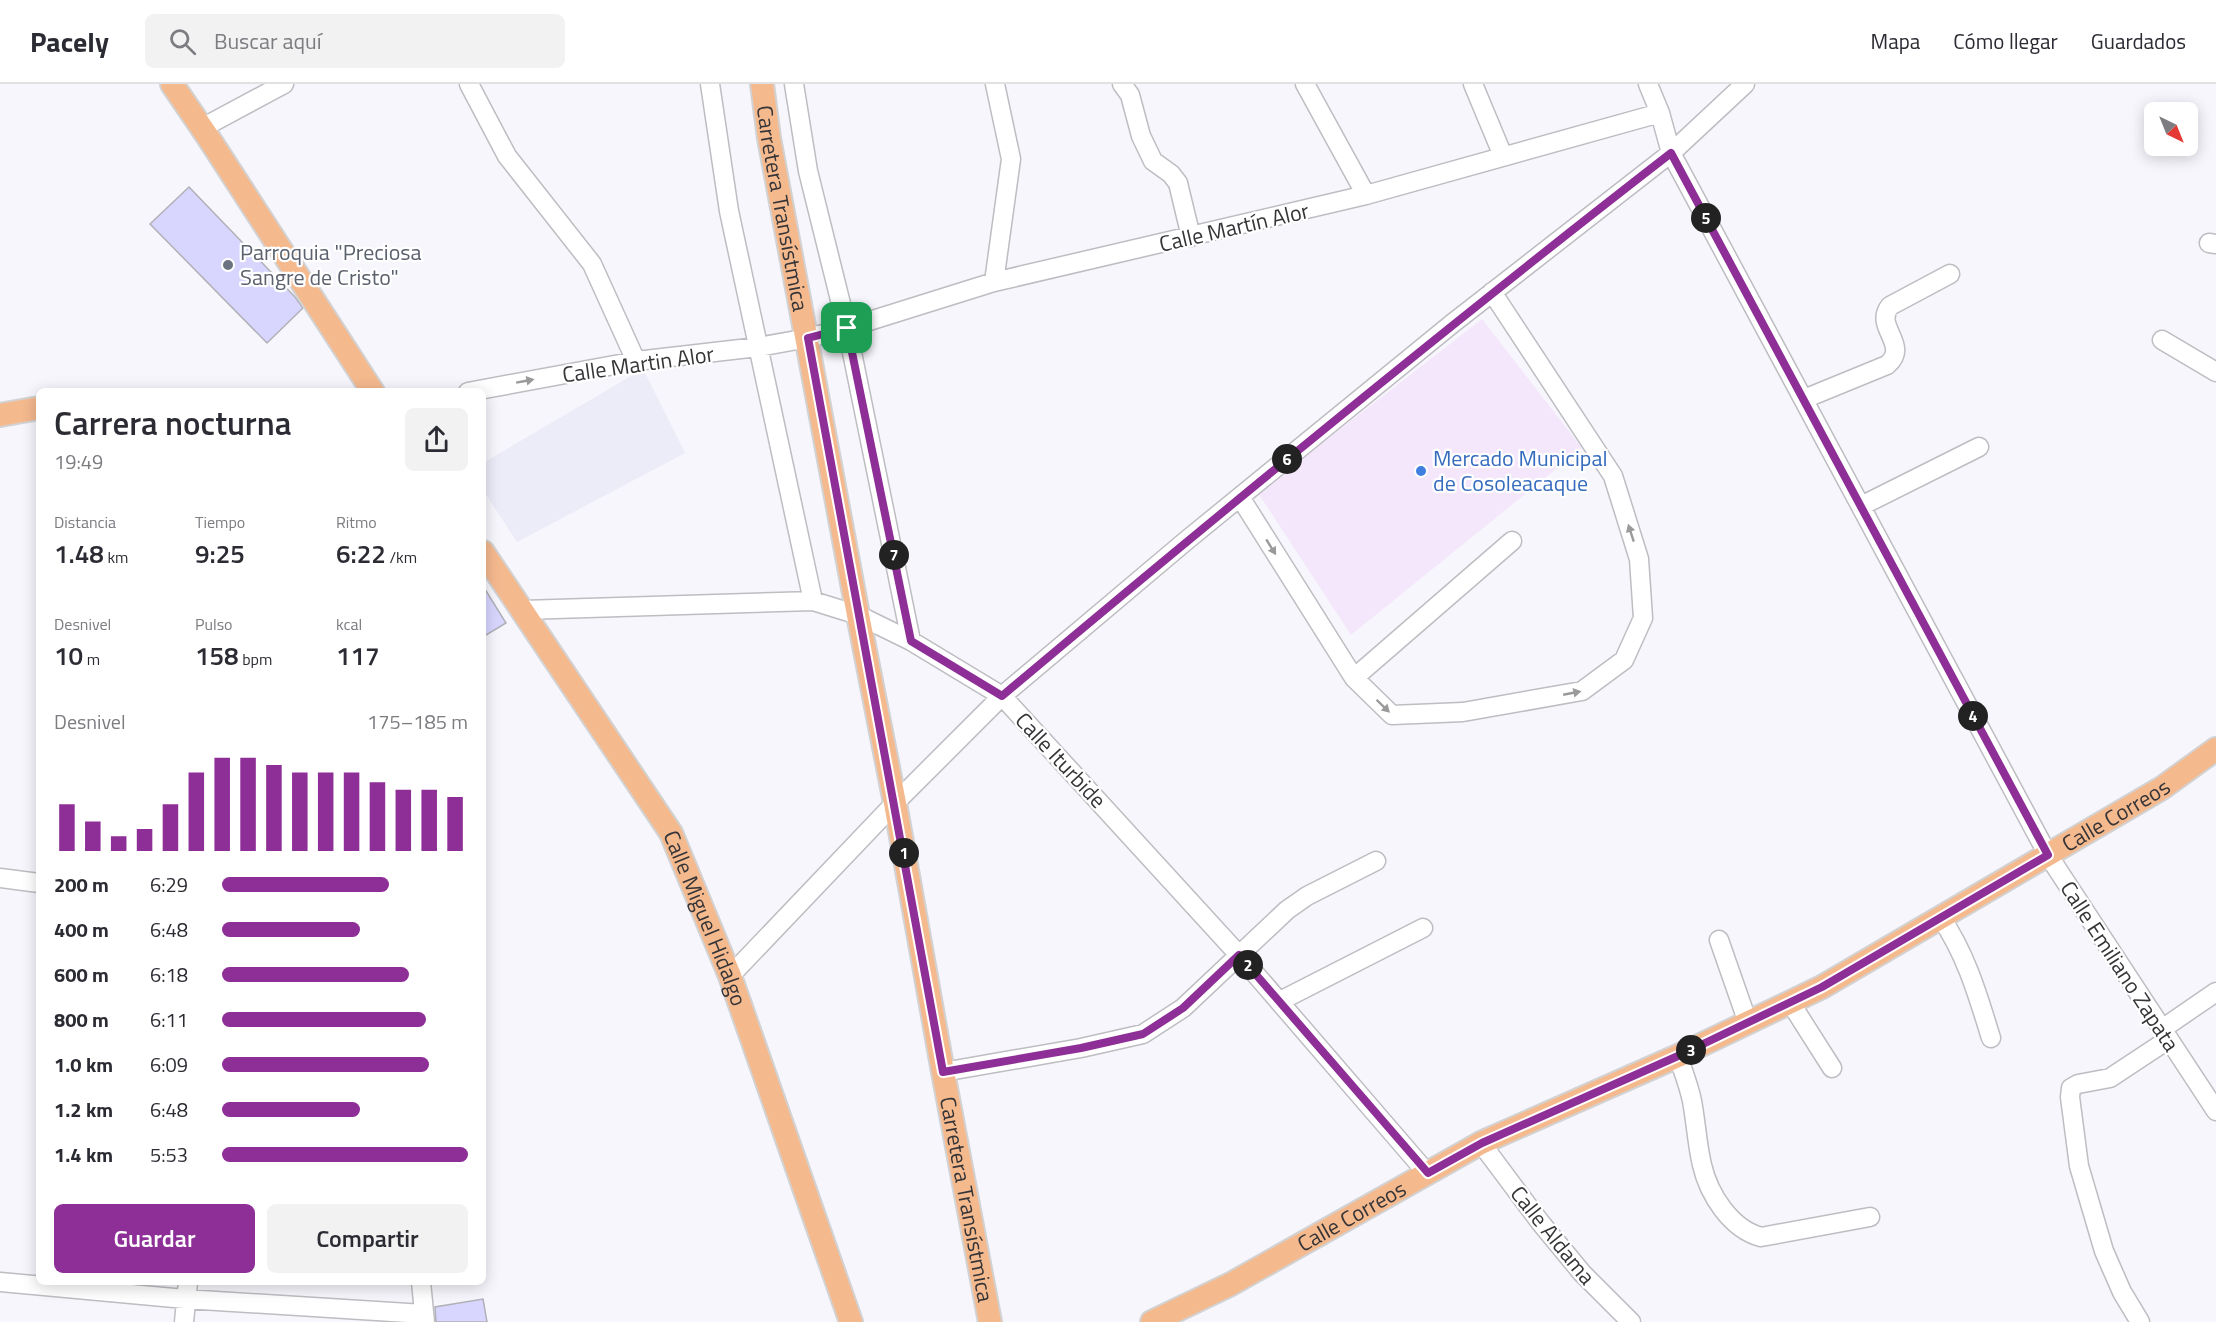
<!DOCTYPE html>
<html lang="es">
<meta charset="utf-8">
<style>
body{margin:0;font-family:"Titillium Web",sans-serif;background:#f2f2f3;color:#2b2b33;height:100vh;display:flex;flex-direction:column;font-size:22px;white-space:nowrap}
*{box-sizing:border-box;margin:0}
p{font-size:20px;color:#7c7c81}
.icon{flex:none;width:33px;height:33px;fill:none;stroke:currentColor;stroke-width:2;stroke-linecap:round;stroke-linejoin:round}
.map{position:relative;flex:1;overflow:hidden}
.drawer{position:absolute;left:36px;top:304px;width:450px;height:897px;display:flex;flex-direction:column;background:#fff;border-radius:9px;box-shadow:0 3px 15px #0003}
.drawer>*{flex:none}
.needle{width:39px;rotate:137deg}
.buttons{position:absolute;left:2144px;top:18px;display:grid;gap:12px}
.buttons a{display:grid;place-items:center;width:54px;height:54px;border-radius:9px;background:#fff;box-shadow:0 3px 15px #0003;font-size:30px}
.pin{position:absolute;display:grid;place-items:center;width:51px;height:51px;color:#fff;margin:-26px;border-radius:12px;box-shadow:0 3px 9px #0006}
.km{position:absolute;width:30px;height:30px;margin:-15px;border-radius:50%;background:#222;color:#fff;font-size:16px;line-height:30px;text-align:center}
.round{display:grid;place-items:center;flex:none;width:63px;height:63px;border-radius:9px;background:#f2f2f3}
.headline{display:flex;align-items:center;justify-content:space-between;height:102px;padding:0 18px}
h1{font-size:33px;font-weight:600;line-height:45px}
.figures{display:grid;grid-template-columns:repeat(3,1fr);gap:9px;height:102px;padding:6px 18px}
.figures div{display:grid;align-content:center}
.figures b{font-size:26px;font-weight:600}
.figures small{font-size:16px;font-weight:400}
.figures p{font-size:16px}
.chart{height:168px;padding:12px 18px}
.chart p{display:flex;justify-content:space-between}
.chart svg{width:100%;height:108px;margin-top:6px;stroke:#8e2e97;stroke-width:6}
.cta{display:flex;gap:12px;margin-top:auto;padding:12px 18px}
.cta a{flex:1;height:69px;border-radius:9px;background:#8e2e97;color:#fff;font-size:24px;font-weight:600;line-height:69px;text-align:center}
.cta a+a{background:#f2f2f3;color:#2b2b33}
ul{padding:0 18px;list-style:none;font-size:20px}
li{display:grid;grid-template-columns:96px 72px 1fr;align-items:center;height:45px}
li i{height:15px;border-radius:8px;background:#8e2e97}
header{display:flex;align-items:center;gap:36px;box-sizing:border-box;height:84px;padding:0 30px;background:#fff;border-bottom:2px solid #e1e1e2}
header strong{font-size:28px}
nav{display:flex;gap:33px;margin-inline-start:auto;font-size:21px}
.search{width:420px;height:54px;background:#f2f2f3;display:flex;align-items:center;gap:15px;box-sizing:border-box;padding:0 21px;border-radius:9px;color:#7c7c81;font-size:22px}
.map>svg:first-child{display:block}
.commercial{fill:#f5e7fb}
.built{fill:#ecebf8}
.building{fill:#d8d6ff;stroke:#b0b0b6;stroke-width:1.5}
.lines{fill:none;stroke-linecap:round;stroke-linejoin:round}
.minor-casing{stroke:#bdbdc2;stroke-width:21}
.major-casing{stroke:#d3d2d3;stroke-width:26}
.minor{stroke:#fff;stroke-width:18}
.major{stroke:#f5b98e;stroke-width:22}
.oneway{fill:#9a9a9b}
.route-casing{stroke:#fff;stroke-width:12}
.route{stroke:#8e2e97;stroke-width:8}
.worship-dot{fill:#6b7280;stroke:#fff;stroke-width:2}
.shop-dot{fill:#3f7fe0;stroke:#fff;stroke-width:2}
.labels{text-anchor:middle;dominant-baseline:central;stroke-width:4.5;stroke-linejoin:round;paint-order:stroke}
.street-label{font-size:22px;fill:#353437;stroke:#fff}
.worship-label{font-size:22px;fill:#5b616d;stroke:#fff;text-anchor:start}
.shop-label{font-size:22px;fill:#366cbe;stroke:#fff;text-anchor:start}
</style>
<header>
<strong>Pacely</strong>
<div class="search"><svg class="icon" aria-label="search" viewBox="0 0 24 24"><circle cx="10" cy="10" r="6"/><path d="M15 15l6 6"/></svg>Buscar aquí</div>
<nav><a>Mapa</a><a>Cómo llegar</a><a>Guardados</a></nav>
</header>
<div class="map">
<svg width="2216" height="1238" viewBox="0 0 2216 1238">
<rect width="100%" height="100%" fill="#f6f6fc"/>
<!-- commercial -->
<path class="commercial" d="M1482,235L1582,364L1351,551L1258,409Z"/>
<!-- built -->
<path class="built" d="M643,285L685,369L517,458L483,406V379Z"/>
<!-- building -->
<path class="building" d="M189,103L295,213L303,224L267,259L150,140Z
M483,502L506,539L483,553Z
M483,1215L487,1238H436L435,1223Z"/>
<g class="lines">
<!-- minor casing -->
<g class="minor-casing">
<path id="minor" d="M469,0L507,72L592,180L636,277
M710,0L729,127L813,517
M794,0L808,87L847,244L911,557
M1122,0L1130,11L1141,52L1153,77L1171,90L1178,99L1191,153
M1305,0L1366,111
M1473,0L1503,72
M1648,0L1660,29L1671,69L2048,771L2216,1027
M202,44L284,0
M2209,159L2216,160
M994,198L1011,75L995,0
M2162,256L2216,288
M468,308L636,277L758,263L808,254L847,244L994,198L1366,111L1660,29
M1804,315L1887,281C1911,261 1873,243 1890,222L1950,190
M1240,413L1354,594L1392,631L1463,628L1582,607L1624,576L1643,534L1639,475L1613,392L1492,208
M1861,422L1979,363
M523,526L813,517L858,531L911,557L1002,612L1239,871L1427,1089
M1354,594L1512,457
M0,794L39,799
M1941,834C1966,870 1978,912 1991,954
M1719,856L1748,939
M730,892L895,719L1002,612L1187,456L1453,239L1671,69L1745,0
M1280,917L1423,844
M1790,918L1832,984
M2162,945L2216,908
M1678,972C1683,987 1689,1002 1692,1017C1696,1038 1697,1060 1702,1081C1709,1111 1731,1145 1761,1153L1870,1133
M943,988L1081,964L1143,950L1183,924L1287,826L1307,812L1376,777
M1481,1059L1540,1138L1582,1189L1631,1238
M0,1198L185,1215L424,1230
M421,1198L425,1238
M184,1238L188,1198
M2140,1238L2122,1208L2104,1167L2079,1082L2070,1013L2071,1004L2078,1000L2110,994L2169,955"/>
</g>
<!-- major casing -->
<g class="major-casing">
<g id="major">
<path d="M172,0L208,53L373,308"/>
<path id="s1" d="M762,0L769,54L858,531L895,719L943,988L990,1238"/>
<path d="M0,331L39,324"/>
<path id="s2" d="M483,468L671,749L730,892L851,1238"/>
<path id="s3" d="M1152,1238L1231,1200L1481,1059L1678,972L1822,903L2162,704L2216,665"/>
</g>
</g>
<!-- minor -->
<use href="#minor" class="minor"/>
<!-- major -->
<use href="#major" class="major"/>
</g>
<!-- one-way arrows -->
<defs><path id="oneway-solid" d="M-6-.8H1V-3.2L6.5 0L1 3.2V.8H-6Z" transform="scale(1.5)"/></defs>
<g class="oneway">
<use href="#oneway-solid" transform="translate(525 297) rotate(-10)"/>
<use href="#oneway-solid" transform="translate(1631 449) rotate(-108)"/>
<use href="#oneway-solid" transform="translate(1271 463) rotate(58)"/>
<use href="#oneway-solid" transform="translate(1572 609) rotate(-11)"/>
<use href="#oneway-solid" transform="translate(1383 622) rotate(44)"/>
</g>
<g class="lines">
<!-- route casing -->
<g class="route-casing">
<path id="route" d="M1671,69L2048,771L1822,903L1678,972L1482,1059L1428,1089L1239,871L1183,924L1143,950L1081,964L943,988C899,743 852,499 808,254L847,244L911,557L1002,612C1222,427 1444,245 1671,69Z"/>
</g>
<!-- route -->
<use href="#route" class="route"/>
</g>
<!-- markers -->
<circle class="worship-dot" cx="228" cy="181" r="6"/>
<circle class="shop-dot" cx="1421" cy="387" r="6"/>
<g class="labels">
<!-- street labels -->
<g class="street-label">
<text stroke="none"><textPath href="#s1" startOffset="126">Carretera Transístmica</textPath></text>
<text transform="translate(1234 143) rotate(-13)">Calle Martín Alor</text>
<text transform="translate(638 280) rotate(-8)">Calle Martin Alor</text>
<text transform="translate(1061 676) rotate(47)">Calle Iturbide</text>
<text stroke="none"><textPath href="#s3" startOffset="1090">Calle Correos</textPath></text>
<text stroke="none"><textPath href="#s2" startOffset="430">Calle Miguel Hidalgo</textPath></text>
<text transform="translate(2120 882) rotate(57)">Calle Emiliano Zapata</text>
<text stroke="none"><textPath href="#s1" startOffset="1134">Carretera Transístmica</textPath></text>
<text stroke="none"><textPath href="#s3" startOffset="226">Calle Correos</textPath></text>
<text transform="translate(1553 1151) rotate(51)">Calle Aldama</text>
</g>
<!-- worship labels -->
<g class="worship-label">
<text x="240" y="168">Parroquia "Preciosa<tspan x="240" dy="25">Sangre de Cristo"</tspan></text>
</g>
<!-- shop labels -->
<g class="shop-label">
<text x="1433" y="374">Mercado Municipal<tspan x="1433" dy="25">de Cosoleacaque</tspan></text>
</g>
</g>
</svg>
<div class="buttons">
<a><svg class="needle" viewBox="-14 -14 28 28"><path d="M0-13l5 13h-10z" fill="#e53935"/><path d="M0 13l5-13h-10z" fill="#7c7c81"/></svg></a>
</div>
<div class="pin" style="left:847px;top:244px;background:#1e9e55"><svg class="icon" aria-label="arrive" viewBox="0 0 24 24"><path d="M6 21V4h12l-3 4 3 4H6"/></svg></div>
<b class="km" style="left:904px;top:769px">1</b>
<b class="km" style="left:1248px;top:881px">2</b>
<b class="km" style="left:1691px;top:966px">3</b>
<b class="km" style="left:1973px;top:632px">4</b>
<b class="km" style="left:1706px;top:134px">5</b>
<b class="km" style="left:1287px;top:375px">6</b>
<b class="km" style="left:894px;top:471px">7</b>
<section class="drawer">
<div class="headline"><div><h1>Carrera nocturna</h1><p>19:49</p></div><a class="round"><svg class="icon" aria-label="share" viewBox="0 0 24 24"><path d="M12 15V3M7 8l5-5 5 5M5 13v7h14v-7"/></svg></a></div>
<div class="figures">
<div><p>Distancia</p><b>1.48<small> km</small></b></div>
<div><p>Tiempo</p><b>9:25</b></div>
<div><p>Ritmo</p><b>6:22<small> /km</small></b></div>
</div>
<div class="figures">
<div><p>Desnivel</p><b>10<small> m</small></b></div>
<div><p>Pulso</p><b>158<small> bpm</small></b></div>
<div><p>kcal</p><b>117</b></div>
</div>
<div class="chart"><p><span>Desnivel</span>175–185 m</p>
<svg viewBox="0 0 160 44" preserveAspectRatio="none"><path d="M5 44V25M15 44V32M25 44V38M35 44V35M45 44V25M55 44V12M65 44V6M75 44V6M85 44V9M95 44V12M105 44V12M115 44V12M125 44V16M135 44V19M145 44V19M155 44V22"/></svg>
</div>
<ul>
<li><b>200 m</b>6:29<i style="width:68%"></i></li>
<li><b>400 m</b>6:48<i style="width:56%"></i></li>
<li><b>600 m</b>6:18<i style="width:76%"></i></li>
<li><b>800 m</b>6:11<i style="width:83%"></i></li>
<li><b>1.0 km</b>6:09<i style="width:84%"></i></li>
<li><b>1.2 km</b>6:48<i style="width:56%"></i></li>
<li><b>1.4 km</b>5:53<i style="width:100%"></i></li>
</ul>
<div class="cta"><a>Guardar</a><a>Compartir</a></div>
</section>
</div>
